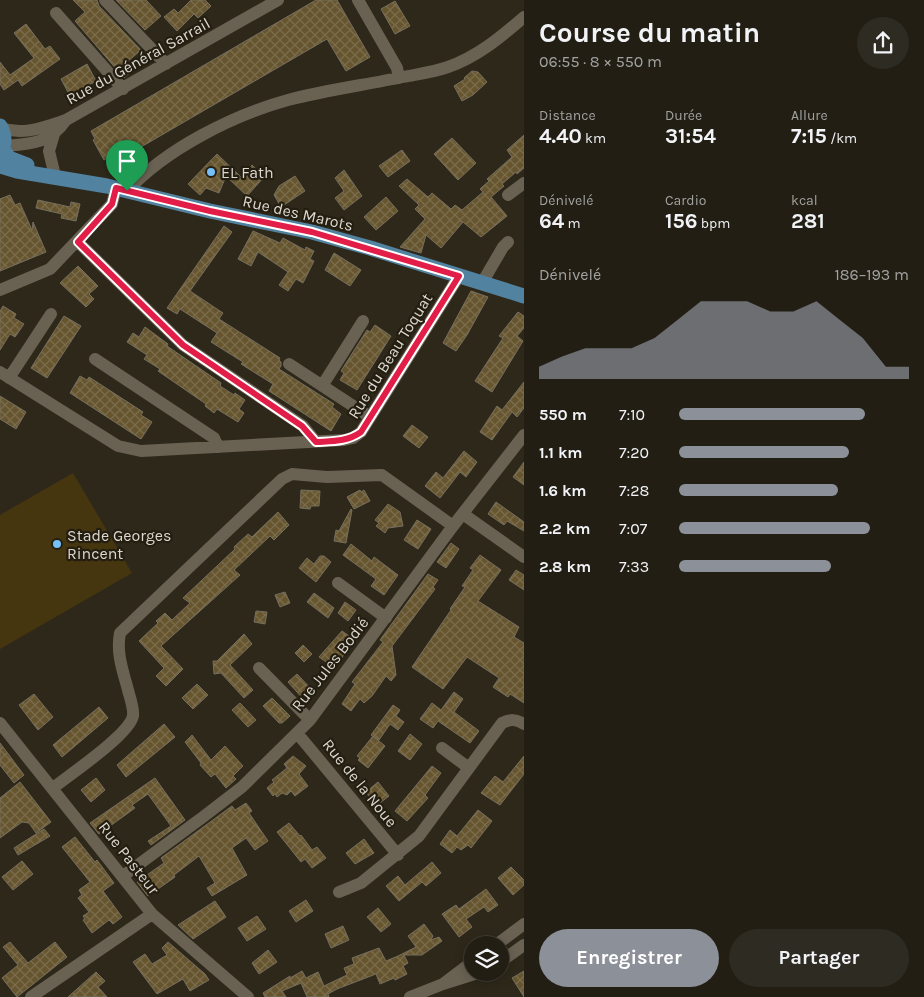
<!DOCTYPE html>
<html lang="fr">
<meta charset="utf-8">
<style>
body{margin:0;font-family:Karla,sans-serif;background:#2e2b22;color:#f1f3f6;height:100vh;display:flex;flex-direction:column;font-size:19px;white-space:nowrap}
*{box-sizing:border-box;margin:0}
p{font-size:16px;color:#a2a2a0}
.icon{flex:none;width:28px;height:28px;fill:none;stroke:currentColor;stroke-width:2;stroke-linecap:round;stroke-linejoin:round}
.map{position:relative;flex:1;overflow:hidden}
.sheet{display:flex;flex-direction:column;background:#221e14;width:400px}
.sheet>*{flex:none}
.controls{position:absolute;left:464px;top:936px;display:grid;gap:10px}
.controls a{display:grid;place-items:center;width:45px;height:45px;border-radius:50%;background:#221e14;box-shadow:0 2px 12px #0003,0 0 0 1px #3f3c34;font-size:25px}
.pin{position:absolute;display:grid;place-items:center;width:42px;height:42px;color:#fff;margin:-51px -21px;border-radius:50% 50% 50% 0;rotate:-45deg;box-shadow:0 0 5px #0007}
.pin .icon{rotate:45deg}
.round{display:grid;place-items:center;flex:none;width:52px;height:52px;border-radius:26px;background:#2e2b22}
.overview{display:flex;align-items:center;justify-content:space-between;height:85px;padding:0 15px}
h1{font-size:28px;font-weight:700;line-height:38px}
.figures{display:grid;grid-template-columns:repeat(3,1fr);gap:8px;height:85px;padding:5px 15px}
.figures div{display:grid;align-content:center}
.figures b{font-size:21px;font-weight:700}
.figures small{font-size:14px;font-weight:400}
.figures p{font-size:14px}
.chart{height:140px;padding:10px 15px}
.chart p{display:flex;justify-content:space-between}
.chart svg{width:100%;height:90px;margin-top:5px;fill:#8c9099;opacity:.7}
.action{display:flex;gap:10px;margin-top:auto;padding:10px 15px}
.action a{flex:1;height:58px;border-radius:30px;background:#8c9099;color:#fff;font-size:20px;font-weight:700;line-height:58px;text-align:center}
.action a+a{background:#2e2b22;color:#f1f3f6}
ul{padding:0 15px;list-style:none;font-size:16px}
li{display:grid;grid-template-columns:80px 60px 1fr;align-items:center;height:38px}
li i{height:12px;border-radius:6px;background:#8c9099}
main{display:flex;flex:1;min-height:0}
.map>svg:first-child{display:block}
.pitch{fill:#46360f}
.building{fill:url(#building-cross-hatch);stroke:#766f5f}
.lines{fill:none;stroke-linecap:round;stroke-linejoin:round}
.minor{stroke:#696253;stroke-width:12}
.major{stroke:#5182a0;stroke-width:15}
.route-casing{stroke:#fff;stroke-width:10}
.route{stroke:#e11d48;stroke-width:6}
.poi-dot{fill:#76c0f7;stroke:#241e11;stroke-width:2}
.labels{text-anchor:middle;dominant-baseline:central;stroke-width:4.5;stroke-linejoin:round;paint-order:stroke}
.street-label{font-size:16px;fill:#dcd8cf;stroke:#241e11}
.poi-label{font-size:16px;fill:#dcd8cf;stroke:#241e11;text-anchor:start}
</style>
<main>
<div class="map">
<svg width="524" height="997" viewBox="0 0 524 997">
<defs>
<pattern id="building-cross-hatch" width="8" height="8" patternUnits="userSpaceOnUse" patternTransform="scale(1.25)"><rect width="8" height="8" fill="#66552f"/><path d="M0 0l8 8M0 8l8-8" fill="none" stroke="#7b6d4c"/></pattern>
</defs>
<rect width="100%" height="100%" fill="#2e281a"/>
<!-- pitch -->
<path class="pitch" d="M73,473L132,573L0,649V515Z"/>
<!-- building -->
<path class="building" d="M73,0H97L99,6L141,50L126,63L133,70L124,78L75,21L85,12Z
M116,0H146L161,16L145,30Z
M191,0H205L211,6L198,18L194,14L177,31L164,17L174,9L178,13Z
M316,0H337L370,57L346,71L327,39L110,165L107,158L104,160L93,140L95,139L91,131Z
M395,1L410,26L395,34L381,9Z
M26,24L45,49L50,46L60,59L22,86L18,80L4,90L0,84V62L10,75L34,58L14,33Z
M87,64L96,81L70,96L61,79Z
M472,71L478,72L487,82L473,95L462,101L454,86L465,79L464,78Z
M524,135V168L517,174L516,172L502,184L504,186L491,197L507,216L481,237L463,222L441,248L426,235L421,253L400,247L425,219L415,209L419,205L399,186L407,179L428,197L432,193L451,209L455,205L462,210L483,192L480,189L489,181L487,179L512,157L507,150Z
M452,138L476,163L458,180L434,154Z
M402,150L410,161L388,177L379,166Z
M217,154L241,177L252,165L264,177L247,196L226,176L219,193L206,188L200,195L188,184Z
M344,170L362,196L344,210L335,198L344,191L335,178Z
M295,176L305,191L281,207L274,195L279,186Z
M10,195L15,205L20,203L32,230L33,222L46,252L0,271V199Z
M386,197L398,211L376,230L364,217Z
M38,200L70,207L71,202L80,204L76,221L61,218L62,214L36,208Z
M224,226L232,232L190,291L223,313L219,319L280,358L279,360L281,362V366L279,369L334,404L332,407L341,414L331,431L269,391L273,384L241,364L243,362L211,342L217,333L180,309L177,314L167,308Z
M253,231L280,243L283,238L305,250L306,247L314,251L310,259L314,261L303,283L296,279L288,291L279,285L288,272L258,252L251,266L238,259Z
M334,253L361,270L350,286L325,270Z
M78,266L98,286L89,294L94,299L86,307L60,283Z
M471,291L488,297L467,335L456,351L443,343Z
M3,306L16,314L14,318L24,324L15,337L10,334L0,350V311Z
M518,312L524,316V328L517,336L523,341L492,392L475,381L503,338L499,336Z
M64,316L81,326L47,378L31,368Z
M375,325L391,336L357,390L340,380L344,373L341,371L367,330L370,332Z
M145,327L168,344L167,346L221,383L220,386L234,395L235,393L245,400L239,409L244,413L238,422L217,409L214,413L205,406L206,404L158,371L160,369L144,359L147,355L127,342L133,333L139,337Z
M80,376L87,380L89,377L143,412L141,415L152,422L141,439L70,393Z
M524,382V408L517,417L512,412L492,440L480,432L497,406L502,410Z
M0,396L26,412L16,429L0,419Z
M412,425L428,437L419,448L403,436Z
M464,451L477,462L466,477L460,472L440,498L425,486L436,472L443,478Z
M524,462V485L513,477Z
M301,490L320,491L319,506H311L310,509L300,508Z
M360,490L361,492L364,490L370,501L354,509L347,497Z
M496,502L524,522V531L507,521L504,525L488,514Z
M388,504L400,512L403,526L388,528L385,533L376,526L379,523L375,520Z
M351,509L352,510L346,543L334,541L336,530L339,531Z
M278,512L289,525L274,540L270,536L234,570L240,575L161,646L183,669L166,686L156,676L164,668L139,641L158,623L156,621L165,613L172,620L190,603L183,598L235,549L234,547L248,534L252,537Z
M417,520L431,529L418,549L404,540Z
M451,543L459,549L446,568L437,562Z
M351,544L372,561L374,557L398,575L384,595L371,586L376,579L343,555Z
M480,555L501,570L478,601L519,627L514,637L524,643V703L510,694L508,697L493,687L499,678L467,657L443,689L412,667L451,610L450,609L465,587L462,586L473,570L470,568Z
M320,556H324L331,562L316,582L299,568L307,558L314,564Z
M516,570L524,575V590L509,580Z
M428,574L438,580L433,587L435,589L392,646L396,675L391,681L386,676L372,696L364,703L360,699L351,711L342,704L355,684L352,682L383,642L380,640Z
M285,592L290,603L280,607L275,595Z
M314,593L334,608L328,618L307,602Z
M345,602L356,610L348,621L338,613Z
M256,611L267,612L265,624L254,622Z
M342,631L355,640L340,660L337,658L332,666L319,657Z
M244,634L252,644L230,665L253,690L244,698L221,673L214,674L213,661H217Z
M303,645L312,654L304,662L295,653Z
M297,674L314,692L305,701L288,682Z
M197,684L208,695L193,709L182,698Z
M454,692L463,699L454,712L479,731L470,743L438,721L433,728L420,719L432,703L441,710Z
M34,694L53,717L38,730L19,705Z
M272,698L290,716L282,723H279L263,706Z
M240,703L256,720L248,727L232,710Z
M393,705L400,710L396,716L404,722L398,730L390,724L379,740L371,735Z
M99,707L108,718L62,757L53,745Z
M164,724L175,737L126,777L117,765Z
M410,734L422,744L410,760L398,751Z
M192,735L211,760L225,746L243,766L233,776L236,779L226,788L215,774L211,777L200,765L201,763L185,742Z
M373,736L385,746L368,768L358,760L360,758L357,756Z
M0,743L24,775L14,783L0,765Z
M293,756L306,766L299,774L308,786L295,796L291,791L287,795L282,793L277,797L275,794L273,796L267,788L274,782L272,780L287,768L284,764Z
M524,756V774L500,805L481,793L495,776L503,782Z
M432,766L441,773L425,795L428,798L407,821L395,811Z
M96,778L105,790L91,802L81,790Z
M155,778L185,820L151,845L148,841L171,826L148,794L132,805L135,808L99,834L90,823Z
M20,782L51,822L36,833L29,823L22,822L0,838V798Z
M378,782L389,796L376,806L366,792Z
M246,803L252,811L249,813L268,841L255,850L246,838L232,848L247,875L212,896L207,888L215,883L199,856L174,875L175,877L148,896L137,882L164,863L161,858L232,806L235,810Z
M478,810L492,821L471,848L468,845L461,850L457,847L452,853L440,844L450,830L457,836Z
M289,823L300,836L301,835L312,850L317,847L326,858L312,868L305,859L301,862L277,832Z
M44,829L50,836L18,855L14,848Z
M75,837L95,862L97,860L114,883L103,891L122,917L113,924L109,920L92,933L83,920L85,919L83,916L89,912L78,898L82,895L79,890L90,882L62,847Z
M364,839L374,853L355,864L346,853Z
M22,861L33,874L13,890L2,877Z
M432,862L441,873L426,886L422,882L399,901L386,886L398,876L405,885Z
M511,867L524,880V885L513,895L498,878Z
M486,889L498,905L488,912L484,907L466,919L472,927L459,937L442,914L456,905L459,909Z
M306,900L313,911L296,922L289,911Z
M215,901L226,917L193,939L178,925Z
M378,908L391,924L381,932L367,917Z
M257,916L266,929L247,941L238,928Z
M424,924L433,936L431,940L439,937L442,941L422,955H404L408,963L403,966L407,974L395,980L394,978L380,984L376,974L337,989L328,994L329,997H307L301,983L282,991L286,997H265L263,993L290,976V978L302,971L306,978L318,972L324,986L347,975L344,968L354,964L352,958L379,948L386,961L398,956L416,947L408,936Z
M343,926L349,940L331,948L325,934Z
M10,942L28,963L55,942L67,957L17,997L2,978L18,965L3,947Z
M168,942L205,974L209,980L190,991L183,979L157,994L133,962L145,954L152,964L167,955L162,948Z
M268,950L277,962L259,974L252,963Z
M524,971V997L512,978Z
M96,972L105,981L98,987L107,997H68Z"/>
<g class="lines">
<!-- minor -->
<path class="minor" d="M105,0L166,64
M358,0L397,68L399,78
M56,13L123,89
M1,128C23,136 45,127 66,120L278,0
M3,146C29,144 50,144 66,120
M54,172L49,151L54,134
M127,191C166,149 233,115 288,100C326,90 365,85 403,77C418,74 434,72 448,67C477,57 501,37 524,17
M508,195L524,183
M78,242L183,345L303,426L316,442
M482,283L503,247L508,242
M0,290L50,269L112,204L116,188
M95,359L214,438L218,447
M289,364L370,417
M0,372L118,446L141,451L344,440L353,438L361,432L459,276
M9,378L51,314
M322,386L363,321
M463,514L524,557
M338,583L386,618
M259,668L310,720
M0,723L152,914L248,997
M297,733L398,855
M442,748L469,768
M53,788C69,775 129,735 133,716C134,708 130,698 128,690C123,671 116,653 120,633L282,479L292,474L327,477L382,475L453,526
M123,876L203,817L242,787L310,720L453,526L524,435
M339,892L361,883L419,836L502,723C511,719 515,719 524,724
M496,945L524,924
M472,962L443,984L481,972
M500,962L524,945
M31,997L152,914
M410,997L443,984"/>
<!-- major -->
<path class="major" d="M0,126C5,135 6,143 0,152
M2,148L9,158L27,165
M0,166L17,171L107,186L210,211L312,232L370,248L524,296"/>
</g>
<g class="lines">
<!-- route casing -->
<g class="route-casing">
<path id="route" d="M116,188L210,211L312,232L459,276L361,432C347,442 332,441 316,442L302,426L183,345L78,242L112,204Z"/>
</g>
<!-- route -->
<use href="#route" class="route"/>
</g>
<!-- markers -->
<g class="poi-dot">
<circle cx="211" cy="172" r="5"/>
<circle cx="57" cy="544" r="5"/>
</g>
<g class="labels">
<!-- street labels -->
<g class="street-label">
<text transform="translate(138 61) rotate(-29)">Rue du Général Sarrail</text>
<text transform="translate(298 213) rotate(13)">Rue des Marots</text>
<text transform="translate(390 356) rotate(-58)">Rue du Beau Toquat</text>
<text transform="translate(330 664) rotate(-52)">Rue Jules Bodié</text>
<text transform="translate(360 783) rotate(51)">Rue de la Noue</text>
<text transform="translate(129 858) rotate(52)">Rue Pasteur</text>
</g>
<!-- poi labels -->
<g class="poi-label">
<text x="221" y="172">EL Fath</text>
<text x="67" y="535">Stade Georges<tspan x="67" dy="18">Rincent</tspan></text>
</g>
</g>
</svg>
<div class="controls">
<a><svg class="icon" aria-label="layers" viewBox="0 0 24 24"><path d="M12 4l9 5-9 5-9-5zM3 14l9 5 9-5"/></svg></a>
</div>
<div class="pin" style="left:127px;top:191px;background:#1e9e55"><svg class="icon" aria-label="arrive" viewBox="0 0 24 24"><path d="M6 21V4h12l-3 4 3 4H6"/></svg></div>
</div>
<section class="sheet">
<div class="overview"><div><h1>Course du matin</h1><p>06:55 · 8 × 550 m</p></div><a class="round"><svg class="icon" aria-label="share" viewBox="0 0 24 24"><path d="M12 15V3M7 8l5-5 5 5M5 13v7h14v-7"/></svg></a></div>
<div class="figures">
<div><p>Distance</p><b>4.40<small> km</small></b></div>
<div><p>Durée</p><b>31:54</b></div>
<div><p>Allure</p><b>7:15<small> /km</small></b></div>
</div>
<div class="figures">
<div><p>Dénivelé</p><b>64<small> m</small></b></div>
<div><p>Cardio</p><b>156<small> bpm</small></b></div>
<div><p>kcal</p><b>281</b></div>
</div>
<div class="chart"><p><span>Dénivelé</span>186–193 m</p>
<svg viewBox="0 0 160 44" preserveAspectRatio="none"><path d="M0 44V38L10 33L20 29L30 29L40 29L50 24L60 15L70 6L80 6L90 6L100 11L110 11L120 6L130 15L140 24L150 38L160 38V44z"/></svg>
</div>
<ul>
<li><b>550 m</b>7:10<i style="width:81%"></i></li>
<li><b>1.1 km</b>7:20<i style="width:74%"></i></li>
<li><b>1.6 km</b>7:28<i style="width:69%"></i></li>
<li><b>2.2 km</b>7:07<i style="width:83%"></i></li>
<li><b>2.8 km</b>7:33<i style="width:66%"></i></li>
</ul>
<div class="action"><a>Enregistrer</a><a>Partager</a></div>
</section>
</main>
